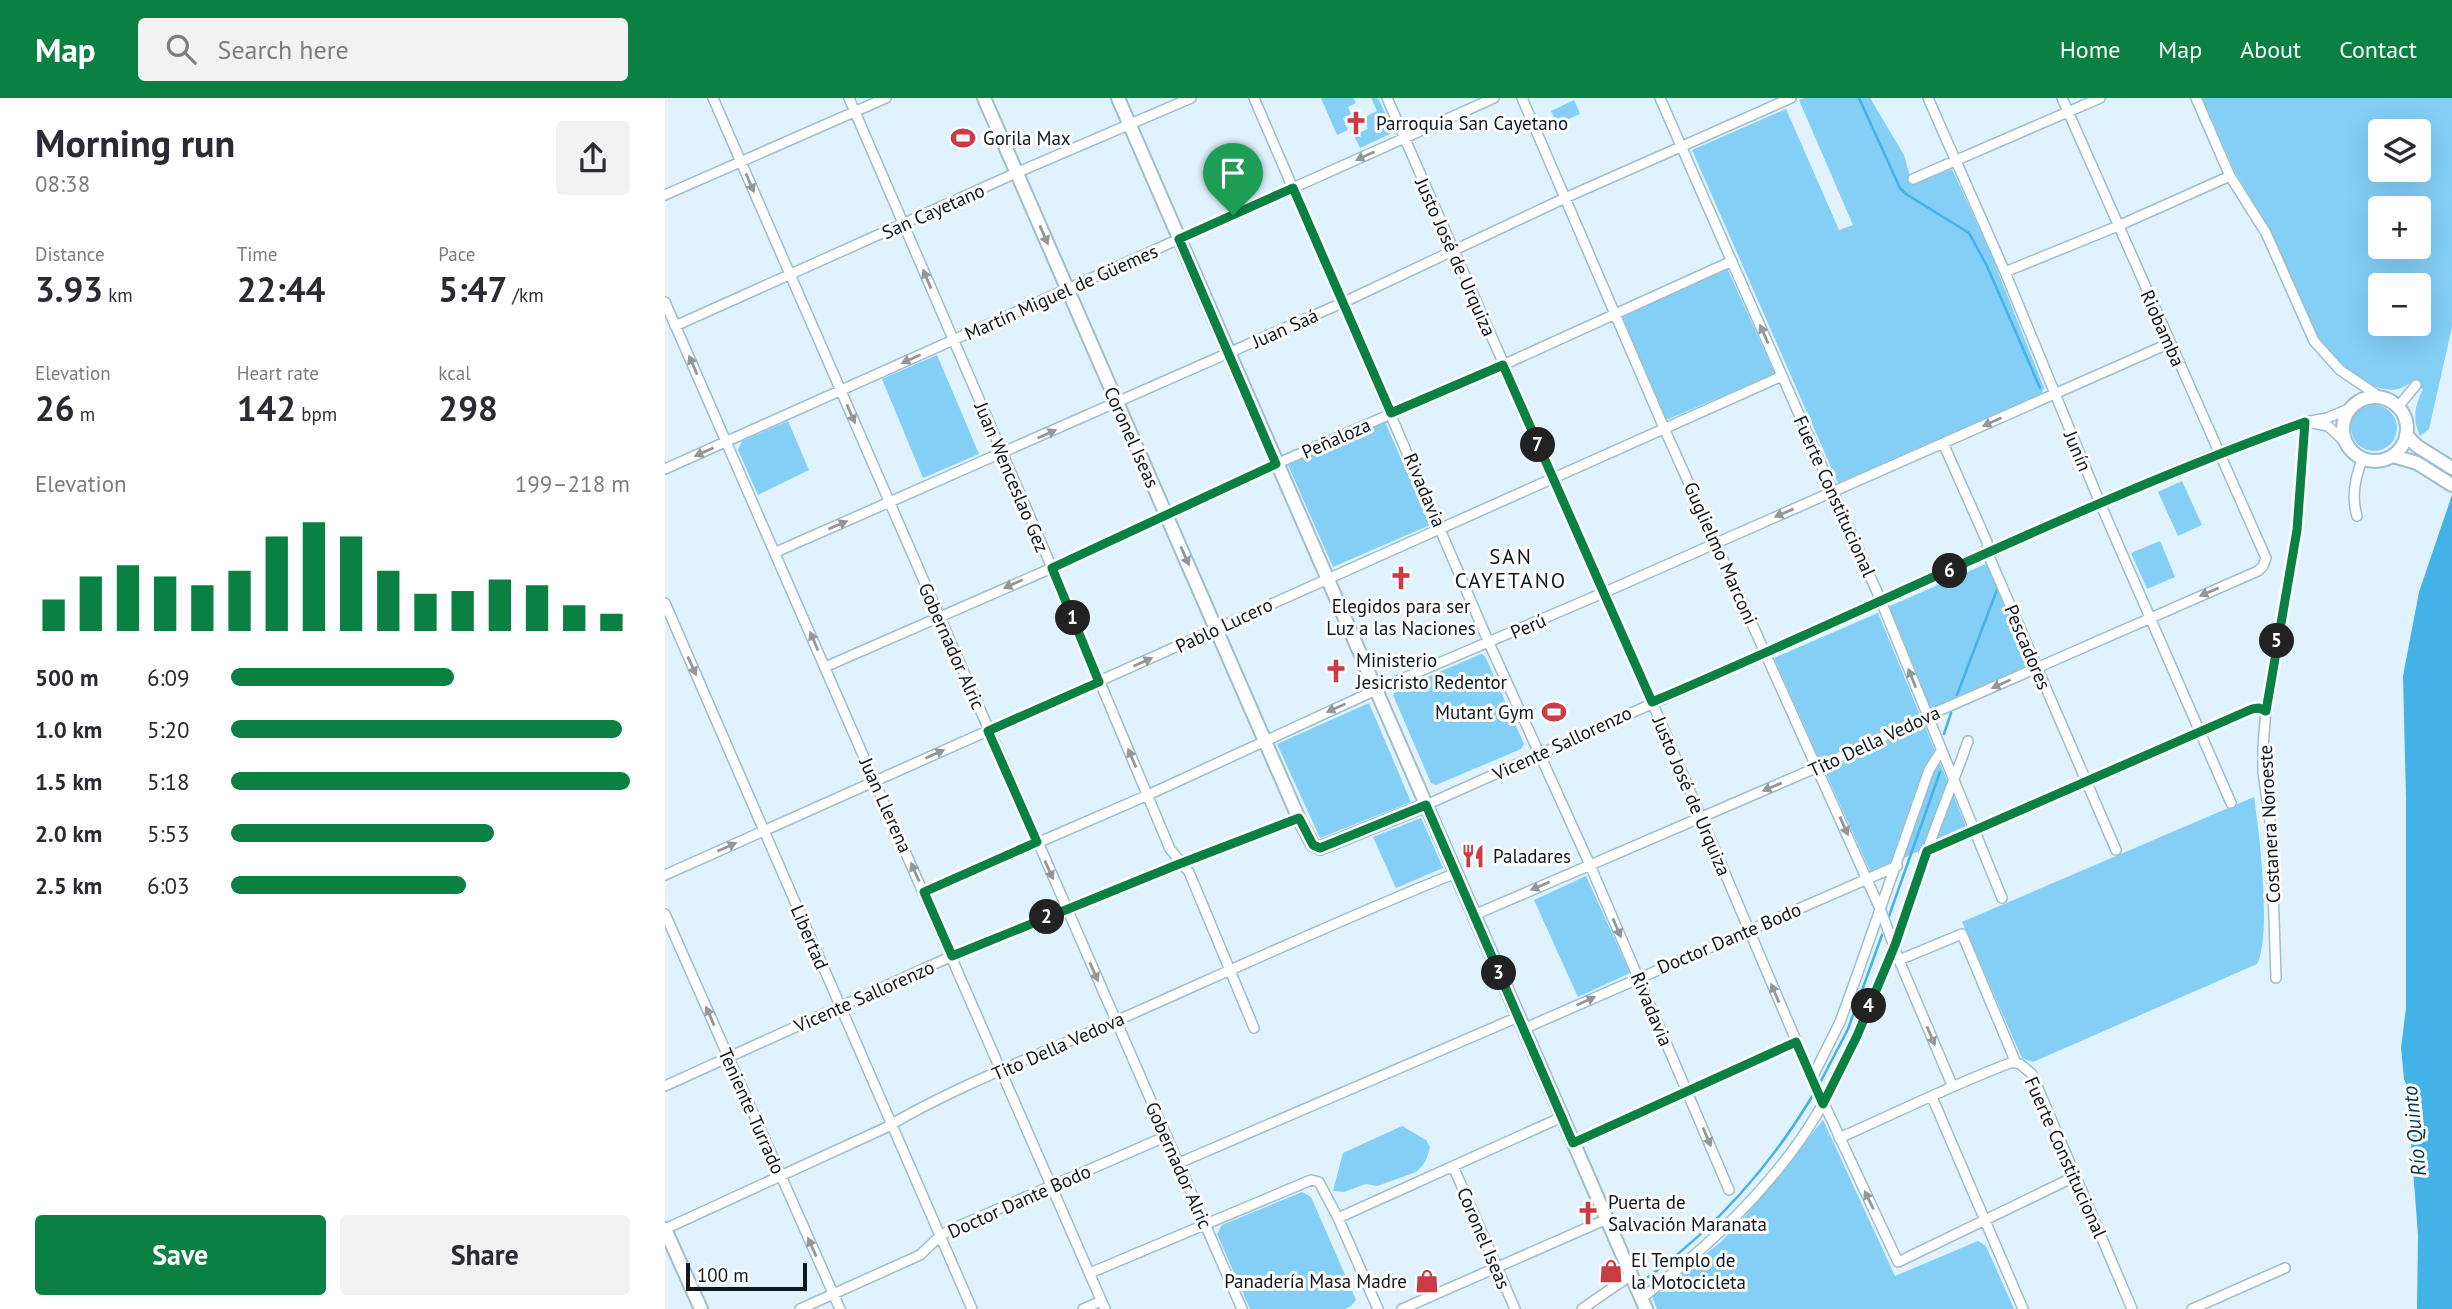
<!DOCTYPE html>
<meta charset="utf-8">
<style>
body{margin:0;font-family:"PT Sans",sans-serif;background:#f2f2f3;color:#2b2b33;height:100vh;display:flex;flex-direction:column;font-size:26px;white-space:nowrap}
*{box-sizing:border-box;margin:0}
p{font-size:23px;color:#7c7c81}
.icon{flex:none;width:38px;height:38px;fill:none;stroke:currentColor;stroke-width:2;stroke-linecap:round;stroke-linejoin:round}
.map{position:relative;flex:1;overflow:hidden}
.side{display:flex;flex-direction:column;background:#fff;width:665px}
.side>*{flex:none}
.tools{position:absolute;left:1703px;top:21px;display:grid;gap:14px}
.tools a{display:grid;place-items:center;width:63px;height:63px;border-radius:7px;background:#fff;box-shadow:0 7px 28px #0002;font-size:35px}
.scale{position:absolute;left:21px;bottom:18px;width:121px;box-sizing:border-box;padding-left:7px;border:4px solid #0d181e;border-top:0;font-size:19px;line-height:24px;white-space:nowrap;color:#0d181e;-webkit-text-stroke:5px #fcfcfc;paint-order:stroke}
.pin{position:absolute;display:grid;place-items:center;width:60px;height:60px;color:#fff;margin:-72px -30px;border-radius:50% 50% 50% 0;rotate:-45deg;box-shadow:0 0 7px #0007}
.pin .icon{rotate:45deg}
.km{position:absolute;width:35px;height:35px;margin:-18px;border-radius:50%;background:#222;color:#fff;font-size:19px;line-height:35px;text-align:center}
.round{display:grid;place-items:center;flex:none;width:74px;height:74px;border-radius:7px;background:#f2f2f3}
.headline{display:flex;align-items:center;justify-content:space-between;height:119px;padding:0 35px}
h1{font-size:38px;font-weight:700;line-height:52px}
.metrics{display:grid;grid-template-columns:repeat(3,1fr);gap:10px;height:119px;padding:7px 35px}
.metrics div{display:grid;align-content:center}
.metrics b{font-size:35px;font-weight:700}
.metrics small{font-size:19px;font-weight:400}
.metrics p{font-size:19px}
.chart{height:196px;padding:14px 35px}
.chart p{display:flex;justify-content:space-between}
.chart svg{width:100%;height:126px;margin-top:7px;stroke:#0b8043;stroke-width:6}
.primary-button{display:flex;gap:14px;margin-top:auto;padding:14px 35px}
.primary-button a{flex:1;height:80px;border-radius:7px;background:#0b8043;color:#fff;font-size:28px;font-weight:700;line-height:80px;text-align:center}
.primary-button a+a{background:#f2f2f3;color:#2b2b33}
ul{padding:0 35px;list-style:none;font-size:23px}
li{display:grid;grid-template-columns:112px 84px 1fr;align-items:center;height:52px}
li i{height:18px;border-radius:9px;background:#0b8043}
header{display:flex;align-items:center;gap:42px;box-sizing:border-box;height:98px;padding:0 35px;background:#0b8043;color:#fff}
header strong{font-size:33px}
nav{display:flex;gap:38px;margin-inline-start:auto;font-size:24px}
.search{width:490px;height:63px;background:#f2f2f3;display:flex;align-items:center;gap:18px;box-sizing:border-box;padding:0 24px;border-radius:7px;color:#7c7c81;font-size:26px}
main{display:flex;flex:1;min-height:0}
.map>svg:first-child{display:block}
.green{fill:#83cff6;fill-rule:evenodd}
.water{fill:#43b2e6}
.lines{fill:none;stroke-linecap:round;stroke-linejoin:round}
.stream{stroke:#43b2e6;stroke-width:2.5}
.street-casing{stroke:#9ebdcd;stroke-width:12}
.secondary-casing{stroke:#9ebdcd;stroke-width:16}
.street{stroke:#fff;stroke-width:9}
.secondary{stroke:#fff;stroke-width:12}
.oneway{fill:#92979a}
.route-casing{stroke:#fff;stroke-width:14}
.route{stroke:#0b8043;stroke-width:9}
.labels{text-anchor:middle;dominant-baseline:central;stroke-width:6;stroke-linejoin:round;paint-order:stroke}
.poi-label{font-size:19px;fill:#0d181e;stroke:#fcfcfc;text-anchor:start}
.street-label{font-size:19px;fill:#0d181e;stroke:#fcfcfc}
.neighbourhood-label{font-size:21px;letter-spacing:2px;fill:#0d181e;stroke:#fcfcfc}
.water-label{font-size:21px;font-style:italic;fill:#04364b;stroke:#fcfcfc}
</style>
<header>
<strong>Map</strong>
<div class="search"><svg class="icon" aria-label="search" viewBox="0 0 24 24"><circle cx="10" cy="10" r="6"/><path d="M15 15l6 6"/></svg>Search here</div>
<nav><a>Home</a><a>Map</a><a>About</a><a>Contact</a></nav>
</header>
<main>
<section class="side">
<div class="headline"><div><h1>Morning run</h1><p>08:38</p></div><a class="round"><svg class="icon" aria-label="share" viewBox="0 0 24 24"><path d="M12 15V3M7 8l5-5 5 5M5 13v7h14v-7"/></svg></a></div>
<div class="metrics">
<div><p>Distance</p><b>3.93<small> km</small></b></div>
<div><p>Time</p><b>22:44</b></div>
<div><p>Pace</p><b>5:47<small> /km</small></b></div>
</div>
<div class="metrics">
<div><p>Elevation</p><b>26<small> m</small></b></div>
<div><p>Heart rate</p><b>142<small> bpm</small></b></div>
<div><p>kcal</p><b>298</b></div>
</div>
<div class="chart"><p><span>Elevation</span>199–218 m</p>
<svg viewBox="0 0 160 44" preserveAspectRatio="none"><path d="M5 44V33M15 44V25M25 44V21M35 44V25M45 44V28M55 44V23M65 44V11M75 44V6M85 44V11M95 44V23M105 44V31M115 44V30M125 44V26M135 44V28M145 44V35M155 44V38"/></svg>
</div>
<ul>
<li><b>500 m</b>6:09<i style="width:56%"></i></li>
<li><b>1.0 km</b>5:20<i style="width:98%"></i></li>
<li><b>1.5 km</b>5:18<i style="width:100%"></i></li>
<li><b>2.0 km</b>5:53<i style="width:66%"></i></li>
<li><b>2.5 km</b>6:03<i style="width:59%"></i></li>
</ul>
<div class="primary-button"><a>Save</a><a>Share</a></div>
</section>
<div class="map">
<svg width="1787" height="1211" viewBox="0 0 1787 1211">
<rect width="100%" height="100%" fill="#e0f2fd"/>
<!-- green -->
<path class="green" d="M656,0H688L691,5L683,9L686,16L678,20L683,32L672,37Z
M706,0H713L728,32L725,36L695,50L689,37L703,31L698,20L712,13Z
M1139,0H1205L1239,57L1247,86L1287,71L1326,156L1379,290L1376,297L1173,385L1027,52L1121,11L1174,132L1188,127L1134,2Z
M1537,0H1787V229L1764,331L1755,338C1747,320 1750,308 1758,291L1746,284C1714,312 1665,257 1648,231L1606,134L1570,74ZM1715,33H1754V72H1715ZM1715,110H1754V149H1715ZM1715,187H1754V226H1715Z
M909,2L915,16L892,26L886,13Z
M1062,170L1110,276L1001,322L957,219Z
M272,257L314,356L258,380L217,281Z
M1686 330a23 23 0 1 1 46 0a23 23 0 1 1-46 0Z
M123,323L144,372L93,397L73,352L77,343Z
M720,324L765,427L668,469L623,367Z
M1517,383L1537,427L1513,438L1493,394Z
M1495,443L1510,479L1482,491L1466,455Z
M1323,465L1366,567L1265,613L1223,509Z
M1213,515L1255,617L1155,663L1109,560Z
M816,556L820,558L859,646L856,651L771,687L766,685L728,597L730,593Z
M704,605L746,704L655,740L612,646Z
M1259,626L1302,731L1206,775L1160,673Z
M1589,699C1594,733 1607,838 1592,866L1368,964L1357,960L1297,824Z
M756,720L778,770L731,790L708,739Z
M921,778L965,875L913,899L869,802Z
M1158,1022L1230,1178L1313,1143L1321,1148L1349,1211H992L987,1198L1056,1144L1082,1116Z
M737,1028L761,1042L765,1049C762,1060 761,1066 751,1074L712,1088L701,1086L679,1094L668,1093L678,1055Z
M637,1094L646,1099L691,1202L686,1208L680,1211H585L552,1136L557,1127Z"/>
<!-- water -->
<path class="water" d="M1787,397V1211H1752L1753,1137L1745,1032L1749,1007L1739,981L1736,950L1741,910V700L1738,578L1754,494Z"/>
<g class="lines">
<!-- stream -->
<path class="stream" d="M1194,0L1235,90L1241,96L1304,135L1322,168L1375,290
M1292,597L1333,489
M1279,636L1286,615
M1223,821L1275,674
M1156,983L1183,931L1217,837
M983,1179C1049,1132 1107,1066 1148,997"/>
<!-- street casing -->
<g class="street-casing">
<path id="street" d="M48,0L577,1211
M184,0L387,470L505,751L524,774L589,930
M589,0L824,545L925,767L1064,1092
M722,0L987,604L1147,980L1233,1164L1411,1078
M857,0L999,330L1216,813L1234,862L1287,987
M995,0L1216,503L1337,800
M1263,0L1340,174L1435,405L1566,705
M1531,0L1565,78L1601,135L1649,243L1675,272L1718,301
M1248,81L1435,0
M0,97L221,0
M1340,174L1453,128L1565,78
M0,204L440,1211
M10,228L351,75L526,0
M1733,309L1751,287
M1648,325L1663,328L1681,345
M1278,345L1322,444L1323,456L1451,752
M0,371L829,0
M1692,418C1686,399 1690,379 1698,360
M111,454L677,205L900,100L1126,0
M0,505L307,1211
M160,569L387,470L611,366L838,267L1067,163
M761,707L1435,405L1553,355L1640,324L1662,320L1686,310
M1259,755L1587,611L1594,610L1600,613
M0,777L1117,278
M259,794L483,697L711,592L938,495L1505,245
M0,816L175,1211
M809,817L1153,669L1262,618L1593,473L1598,468L1601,460L1397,0
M1234,862L1297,836L1351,965L1355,966L1367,976L1467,1211
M1611,880L1606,730L1598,674V650L1601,610L1632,432L1640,324
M858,931L1232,768
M1147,980L1175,924L1191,880L1264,672L1276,653
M0,988L287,858L509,768L634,721
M1267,999L1358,1211
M1174,1040C1231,1015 1287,987 1345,965H1351
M908,1044L1131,944
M514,1065L853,919
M788,1068L850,1211
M673,1120L897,1019
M0,1131L220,1030C290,988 376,956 451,923C564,873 676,821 791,775
M425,1175L646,1082L654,1084L673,1120L713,1211
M977,1200C1032,1157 1082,1113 1125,1056C1192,967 1225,856 1262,753C1275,716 1290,680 1303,643
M135,1211L255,1157L275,1138L287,1131L502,1038
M418,1211L436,1203
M737,1211L942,1121
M917,1211L966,1177
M1527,1211L1620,1170"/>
</g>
<!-- secondary casing -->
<g class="secondary-casing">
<path id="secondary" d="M319,0L634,721L648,747L655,750L761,707
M453,0L981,1211
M1678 331a32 32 0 1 1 64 0a32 32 0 1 1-64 0Z
M1741,337L1752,348L1787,370
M1728,358L1752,365L1787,387
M0,1131L36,1211"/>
</g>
<!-- street -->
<use href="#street" class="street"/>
<!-- secondary -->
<use href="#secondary" class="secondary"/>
</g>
<!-- one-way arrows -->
<defs><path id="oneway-solid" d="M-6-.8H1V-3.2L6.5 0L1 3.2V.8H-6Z" transform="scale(1.75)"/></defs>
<g class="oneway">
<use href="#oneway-solid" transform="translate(700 58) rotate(156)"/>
<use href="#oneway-solid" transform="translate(85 85) rotate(67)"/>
<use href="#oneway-solid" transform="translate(379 137) rotate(66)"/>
<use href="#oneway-solid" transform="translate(262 181) rotate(-113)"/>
<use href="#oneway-solid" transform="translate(1099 236) rotate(-114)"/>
<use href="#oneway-solid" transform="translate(246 261) rotate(156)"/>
<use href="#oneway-solid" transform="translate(28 267) rotate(-114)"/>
<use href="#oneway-solid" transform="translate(186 316) rotate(66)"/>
<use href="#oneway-solid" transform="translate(1327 324) rotate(156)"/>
<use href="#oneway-solid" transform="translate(382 336) rotate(-24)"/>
<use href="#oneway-solid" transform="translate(39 354) rotate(156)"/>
<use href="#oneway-solid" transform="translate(1119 415) rotate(157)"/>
<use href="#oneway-solid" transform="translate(173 427) rotate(-23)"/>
<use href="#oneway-solid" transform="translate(520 458) rotate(66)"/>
<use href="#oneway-solid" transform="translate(348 486) rotate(156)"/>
<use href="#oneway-solid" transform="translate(1544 494) rotate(157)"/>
<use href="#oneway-solid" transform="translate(149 543) rotate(-113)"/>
<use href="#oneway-solid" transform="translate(478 564) rotate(-24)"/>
<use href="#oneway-solid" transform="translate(27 568) rotate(66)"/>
<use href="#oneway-solid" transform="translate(1247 580) rotate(-112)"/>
<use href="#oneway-solid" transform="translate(1336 586) rotate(156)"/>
<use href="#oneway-solid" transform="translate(671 610) rotate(156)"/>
<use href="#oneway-solid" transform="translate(270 656) rotate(-24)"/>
<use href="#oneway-solid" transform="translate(467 660) rotate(-113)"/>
<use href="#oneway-solid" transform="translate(1107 689) rotate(157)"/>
<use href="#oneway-solid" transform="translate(1179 728) rotate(66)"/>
<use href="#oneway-solid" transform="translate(62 749) rotate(-24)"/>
<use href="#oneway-solid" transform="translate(384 772) rotate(66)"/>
<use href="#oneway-solid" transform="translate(250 774) rotate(-114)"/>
<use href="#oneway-solid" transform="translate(875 788) rotate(157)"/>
<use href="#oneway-solid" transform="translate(952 830) rotate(67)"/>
<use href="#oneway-solid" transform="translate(429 874) rotate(66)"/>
<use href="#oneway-solid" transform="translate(1110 895) rotate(-113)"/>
<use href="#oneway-solid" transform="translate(921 903) rotate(-24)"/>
<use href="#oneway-solid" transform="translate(45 918) rotate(-114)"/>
<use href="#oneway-solid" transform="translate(1266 938) rotate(67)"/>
<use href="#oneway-solid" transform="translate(1042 1039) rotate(67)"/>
<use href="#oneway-solid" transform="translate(1204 1102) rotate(-116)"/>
<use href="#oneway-solid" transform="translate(147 1149) rotate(-114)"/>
</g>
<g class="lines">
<!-- route casing -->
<g class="route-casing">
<path id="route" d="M628,90L726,315L838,267L987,604C1205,512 1417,404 1640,324L1632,432L1601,613L1594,610L1587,611L1262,753L1230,847L1192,938L1158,1006L1131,944L908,1045L761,707L655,750L648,747L634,720L509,768L287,858L259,794L372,744L323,633L434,584L387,470L611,366L514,141Z"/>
</g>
<!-- route -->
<use href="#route" class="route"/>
</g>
<!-- icons -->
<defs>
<g id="church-bare" transform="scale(1.89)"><path d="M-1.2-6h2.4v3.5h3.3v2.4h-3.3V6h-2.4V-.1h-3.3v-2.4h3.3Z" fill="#cb3b43" stroke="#fcfcfc" stroke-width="2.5" paint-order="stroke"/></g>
<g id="stadium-bare" transform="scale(1.89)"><path d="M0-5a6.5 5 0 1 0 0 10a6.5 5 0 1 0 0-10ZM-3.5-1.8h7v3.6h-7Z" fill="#cb3b43" stroke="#fcfcfc" stroke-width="2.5" paint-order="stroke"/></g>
<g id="restaurant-bare" transform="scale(1.89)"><path d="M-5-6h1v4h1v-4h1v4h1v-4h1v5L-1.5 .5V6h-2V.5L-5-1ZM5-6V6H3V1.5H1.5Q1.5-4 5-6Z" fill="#cb3b43" stroke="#fcfcfc" stroke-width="2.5" paint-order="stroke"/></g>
<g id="shop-bare" transform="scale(1.89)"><path d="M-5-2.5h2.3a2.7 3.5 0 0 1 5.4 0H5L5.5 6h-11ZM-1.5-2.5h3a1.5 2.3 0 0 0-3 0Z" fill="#cb3b43" stroke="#fcfcfc" stroke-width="2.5" paint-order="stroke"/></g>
</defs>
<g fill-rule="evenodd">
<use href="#church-bare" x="691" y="25"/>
<use href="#stadium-bare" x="298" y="40"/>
<use href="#church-bare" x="736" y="480"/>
<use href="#church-bare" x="671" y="573"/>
<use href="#stadium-bare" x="889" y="614"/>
<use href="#restaurant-bare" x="808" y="758"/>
<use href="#church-bare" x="923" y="1115"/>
<use href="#shop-bare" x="946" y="1173"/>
<use href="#shop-bare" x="762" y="1183"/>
</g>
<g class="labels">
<!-- poi labels -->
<g class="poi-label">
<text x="711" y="25">Parroquia San Cayetano</text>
<text x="318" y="40">Gorila Max</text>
<text x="736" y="508" text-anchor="middle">Elegidos para ser<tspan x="736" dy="22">Luz a las Naciones</tspan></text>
<text x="691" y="562">Ministerio<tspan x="691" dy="22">Jesicristo Redentor</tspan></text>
<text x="869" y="614" text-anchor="end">Mutant Gym</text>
<text x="828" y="758">Paladares</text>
<text x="943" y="1104">Puerta de<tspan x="943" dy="22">Salvación Maranata</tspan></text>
<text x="966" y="1162">El Templo de<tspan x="966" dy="22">la Motocicleta</tspan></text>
<text x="742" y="1183" text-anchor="end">Panadería Masa Madre</text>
</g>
<!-- street labels -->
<g class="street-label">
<text transform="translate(268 113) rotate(-24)">San Cayetano</text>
<text transform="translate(791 159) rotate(66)">Justo José de Urquiza</text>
<text transform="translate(396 194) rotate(-24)">Martín Miguel de Güemes</text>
<text transform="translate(620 230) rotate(-24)">Juan Saá</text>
<text transform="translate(1498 230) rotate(66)">Riobamba</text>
<text transform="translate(467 339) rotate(66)">Coronel Iseas</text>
<text transform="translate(671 340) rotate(-24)">Peñaloza</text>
<text transform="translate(1413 353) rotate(67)">Junín</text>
<text transform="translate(347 379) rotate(67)">Juan Wenceslao Gez</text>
<text transform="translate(760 392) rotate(67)">Rivadavia</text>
<text transform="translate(1170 398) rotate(66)">Fuerte Constitucional</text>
<text transform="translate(1056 455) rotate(66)">Guglielmo Marconi</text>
<text transform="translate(559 527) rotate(-25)">Pablo Lucero</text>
<text transform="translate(863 528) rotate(-23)">Perú</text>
<text transform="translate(287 548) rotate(66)">Gobernador Alric</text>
<text transform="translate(1363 549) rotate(67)">Pescadores</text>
<text transform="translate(1209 643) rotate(-25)">Tito Della Vedova</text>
<text transform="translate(897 645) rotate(-25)">Vicente Sallorenzo</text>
<text transform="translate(1027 698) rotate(67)">Justo José de Urquiza</text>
<text transform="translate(221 707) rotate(66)">Juan Llerena</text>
<text transform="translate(1604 726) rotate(-93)">Costanera Noroeste</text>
<text transform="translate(145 839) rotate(67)">Libertad</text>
<text transform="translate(1064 840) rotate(-23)">Doctor Dante Bodo</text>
<text transform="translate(199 898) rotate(-24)">Vicente Sallorenzo</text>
<text transform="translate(987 911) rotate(67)">Rivadavia</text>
<text transform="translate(393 948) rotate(-24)">Tito Della Vedova</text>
<text transform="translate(87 1013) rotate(66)">Teniente Turrado</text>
<text transform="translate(1401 1059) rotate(66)">Fuerte Constitucional</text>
<text transform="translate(514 1067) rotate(66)">Gobernador Alric</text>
<text transform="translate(354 1103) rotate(-24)">Doctor Dante Bodo</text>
<text transform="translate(819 1140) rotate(67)">Coronel Iseas</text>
</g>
<!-- neighbourhood labels -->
<g class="neighbourhood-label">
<text x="846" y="458">SAN<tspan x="846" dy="24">CAYETANO</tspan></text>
</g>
<!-- water labels -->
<g class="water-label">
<text transform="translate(1749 1033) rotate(-96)">Río Quinto</text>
</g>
</g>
</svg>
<div class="tools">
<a><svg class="icon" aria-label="layers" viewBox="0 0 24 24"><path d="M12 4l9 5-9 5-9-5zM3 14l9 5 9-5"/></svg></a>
<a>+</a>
<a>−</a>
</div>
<div class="scale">100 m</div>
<div class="pin" style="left:568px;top:117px;background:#1e9e55"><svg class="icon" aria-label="arrive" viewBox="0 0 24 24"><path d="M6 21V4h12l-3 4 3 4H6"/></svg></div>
<b class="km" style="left:408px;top:520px">1</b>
<b class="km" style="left:382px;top:819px">2</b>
<b class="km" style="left:834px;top:875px">3</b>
<b class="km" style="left:1204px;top:908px">4</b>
<b class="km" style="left:1612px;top:543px">5</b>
<b class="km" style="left:1285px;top:473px">6</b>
<b class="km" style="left:873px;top:347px">7</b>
</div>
</main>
